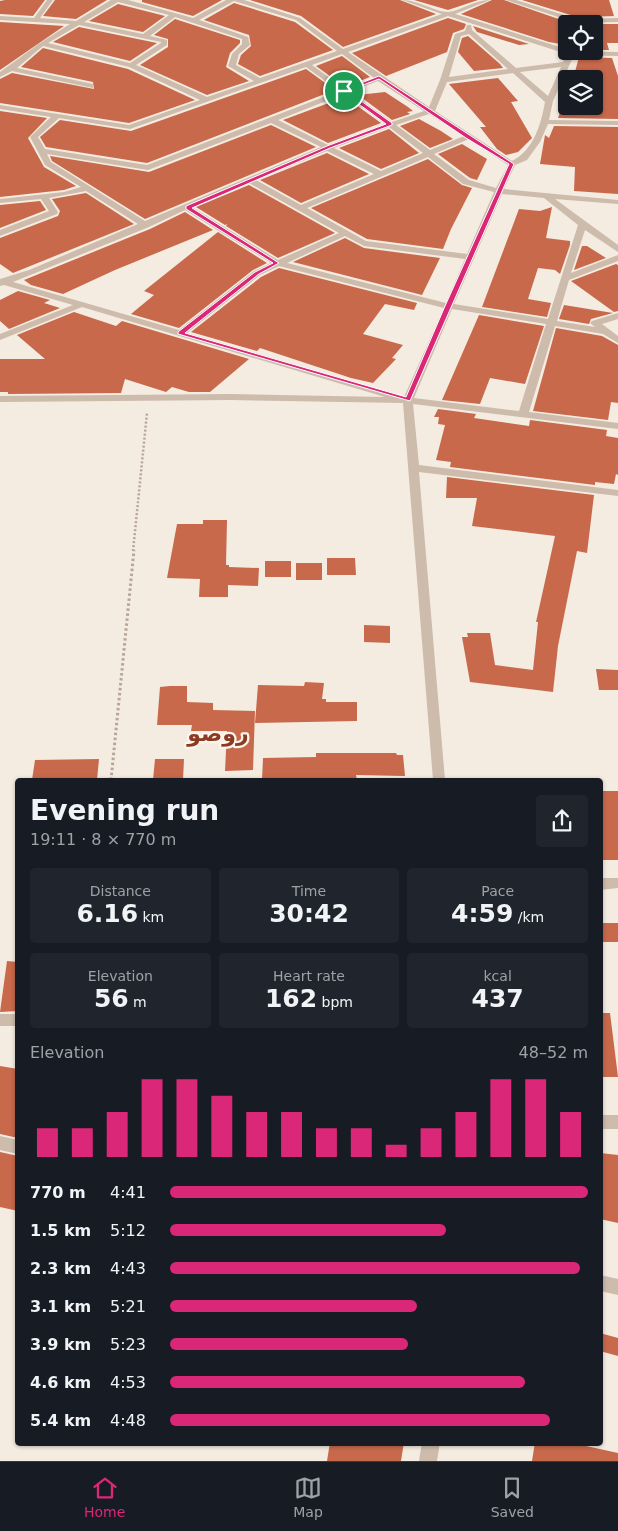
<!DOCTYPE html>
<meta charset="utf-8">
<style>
body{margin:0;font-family:"DejaVu Sans",Cairo,sans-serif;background:#20242c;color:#f1f3f6;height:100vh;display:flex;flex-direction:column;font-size:19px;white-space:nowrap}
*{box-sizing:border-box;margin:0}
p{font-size:16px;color:#9ea1a6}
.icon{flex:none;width:28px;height:28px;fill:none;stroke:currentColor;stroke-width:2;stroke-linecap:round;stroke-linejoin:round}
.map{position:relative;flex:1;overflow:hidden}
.panel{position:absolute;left:15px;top:778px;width:588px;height:668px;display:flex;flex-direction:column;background:#171b24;border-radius:5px;box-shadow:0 1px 4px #0004}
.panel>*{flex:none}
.tools{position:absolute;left:558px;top:15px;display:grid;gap:10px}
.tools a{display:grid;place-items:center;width:45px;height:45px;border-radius:5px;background:#171b24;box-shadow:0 1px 4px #0004;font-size:25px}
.pin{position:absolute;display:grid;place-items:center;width:42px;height:42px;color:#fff;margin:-21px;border:2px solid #fff;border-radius:50%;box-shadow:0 1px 5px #0007}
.round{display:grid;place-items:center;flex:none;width:52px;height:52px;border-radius:5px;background:#20242c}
.summary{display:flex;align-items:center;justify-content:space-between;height:85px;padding:0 15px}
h1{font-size:28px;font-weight:800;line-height:38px}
.metrics{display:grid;grid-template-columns:repeat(3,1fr);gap:8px;height:85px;padding:5px 15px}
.metrics div{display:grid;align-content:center;border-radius:5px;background:#20242c;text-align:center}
.metrics b{font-size:25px;font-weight:800}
.metrics small{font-size:14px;font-weight:400}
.metrics p{font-size:14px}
.chart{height:140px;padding:10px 15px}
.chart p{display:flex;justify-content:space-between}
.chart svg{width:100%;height:90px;margin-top:5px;stroke:#db2777;stroke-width:6}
ul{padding:0 15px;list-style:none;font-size:16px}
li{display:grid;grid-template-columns:80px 60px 1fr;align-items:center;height:38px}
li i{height:12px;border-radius:6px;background:#db2777}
.tabs{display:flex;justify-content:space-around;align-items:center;height:70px;border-top:1px solid #363941;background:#171b24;font-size:14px;color:#9ea1a6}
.tabs a{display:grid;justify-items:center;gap:2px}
.tabs .selected{color:#db2777}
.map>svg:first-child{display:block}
.building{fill:#c8694b}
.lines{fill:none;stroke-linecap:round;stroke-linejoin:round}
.path-far1{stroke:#b9a596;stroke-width:2.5;stroke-dasharray:2 2;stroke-linecap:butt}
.path{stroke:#b9a596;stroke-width:3;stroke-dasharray:2.5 2.5;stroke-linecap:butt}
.minor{fill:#cdbbac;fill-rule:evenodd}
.route{fill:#db2777;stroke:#fff;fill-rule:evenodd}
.labels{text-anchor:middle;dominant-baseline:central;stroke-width:4.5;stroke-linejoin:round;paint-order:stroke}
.town-label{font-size:22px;font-weight:bold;fill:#8c3b22;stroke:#fbf5ee}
</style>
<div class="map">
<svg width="618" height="1461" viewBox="0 0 618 1461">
<rect width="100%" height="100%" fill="#f4ebe1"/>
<!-- building -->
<path class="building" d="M5,0H45L33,16L0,14V1Z
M55,0H107L76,19L43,16Z
M142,0H222L193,16L142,2Z
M250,0H400L436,14L343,47L301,16Z
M414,0H478L448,10Z
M492,0H504L573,24H566V45L549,42L461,14Z
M522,0H609L614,16H618L577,17Z
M234,3L295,22L333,50L260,76L238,64L241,55L251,46L249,35L204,20Z
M118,4L165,16L143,32L89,21Z
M448,18L466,24L464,29L453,33L447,52L386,76L352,53Z
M175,19L240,40V43L230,53L226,67L249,81L207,95L140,65L168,47V39L154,35Z
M0,22L64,26L0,70Z
M594,24H618V43H607L609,50H594Z
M473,26L529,44L519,45L477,32Z
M79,27L157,43L130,61L53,42Z
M468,36L500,64L503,68L474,71L458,52L462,38Z
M43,48L128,69L195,100L129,123L0,103V79L12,73L94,89L93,82L21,67Z
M342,56L370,77L345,87L316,66Z
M579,57L612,58L618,76V119L558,118L566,97V106H594V79H573Z
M306,69L335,90L147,163L46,147L40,137L60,120L131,131Z
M498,78L518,101L511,102L532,138L518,152L506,155L497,149L480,127H486L449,84Z
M385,92L408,107L413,111L407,112L410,114L392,120L358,95Z
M345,97L381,123L328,143L283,120Z
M0,111L47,118L28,138L44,167L76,186L64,190L0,197Z
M419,119L441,131L453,139L430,148L400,126Z
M271,125L316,147L145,219L52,161L50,156L149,172Z
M554,126L618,127V194L574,191L575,167L540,164L545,135L549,138Z
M389,129L419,153L381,169L339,148Z
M462,144L487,159L477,180L470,178L438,154Z
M327,153L369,174L301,203L260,180Z
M428,159L462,185L472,188L451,229L443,249L367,239L311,208Z
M249,185L335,233L278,258L226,226L227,224L225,225L196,207Z
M86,193L134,224L13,273L0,264V238L58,216L60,211L52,199Z
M40,201L46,210L0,228V205Z
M552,207L546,238L570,241V245L560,274L555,270L538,268L528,299L551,303L547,317L482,307L519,209L540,211Z
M185,212L213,230L115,270L63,294L31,285L24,280L150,229Z
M218,232L267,263L253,270L179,328L131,314L154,295L144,291Z
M345,238L364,248L440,258L422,295L293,262Z
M582,246H587L606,258L574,270Z
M616,264L618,265V311L614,312L571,281Z
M279,268L417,303L414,310L385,304L363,334L403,345L392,358L396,359L373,383L351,378L260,348L257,351L191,332L261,277Z
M18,291L50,300L44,303L60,308L9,329L0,321V300Z
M564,305L613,313L591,319L589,324L559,319Z
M74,312L116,326L122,321L249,359L210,392H189L172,387L166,392L125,379L121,393L8,394V392H0V359H45L17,335Z
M479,315L544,326L525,384L490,378L480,404L442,400Z
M556,328L602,336L618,345V403L611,402L608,420L533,411Z
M438,409L476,414L474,418L529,426L530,420L607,430L606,436L618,438V475L616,474L614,484L595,482V485L450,467L451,462L436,460L445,425L438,424L439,417H434Z
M447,477L594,495L587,553L577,551L558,646L553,692L470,682L462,637H468L467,633H490L495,665L533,670L538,622H536L555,536L472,526L477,498H446Z
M203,520H227L226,565H229V567L259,568L258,586L228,585V597H199L200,579L167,578L177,524H203Z
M327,558H355L356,575H327Z
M265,561H291V577H265Z
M296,563H322V580H296Z
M364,625L390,626V643L364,642Z
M596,669L618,670V690H599Z
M305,682L324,683L322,699H326V702H357V721L255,723L258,685L304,686Z
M170,686H187V702L213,703V710L255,711L253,770L225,771L227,731H191L192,725H157L160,687Z
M316,753H396L397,755H403L405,776L356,775L357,780H262L263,758L316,757Z
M99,759L97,780H32L35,760Z
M155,759H184L183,780H153Z
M600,791H618V860H600Z
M600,923H618V942H600Z
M7,961L18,962V1011L0,1012Z
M600,1013H610L618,1077H600Z
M0,1066L18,1069V1138L0,1134Z
M0,1152L18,1156V1211L0,1207Z
M600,1153L618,1155V1223L600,1219Z
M600,1333L618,1338V1356L600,1351Z
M330,1442H404L401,1461H327Z
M535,1442H568L618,1453V1461H532Z"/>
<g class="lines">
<!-- path-far1 -->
<path class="path-far1" d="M133,551L147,413"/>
<!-- path -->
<path class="path" d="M111,780L134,550"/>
<!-- minor -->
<path class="minor" d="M47,0H53L40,18L76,21L111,0H128L193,18L226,0H244L300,18L343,49L442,14L402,0C418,0 436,12 448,12C460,11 474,0 490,0L455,14L566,49V51L618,52V56L574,55L553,101L549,120L618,121V125L548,124L540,142L527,160L515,165L504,189L618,200V204L555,199L618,245V252L585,230L571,273L618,255V261L569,280L557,321L595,327L590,323L592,321L618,313V319L602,324L618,336V343L603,334L555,326L529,412L618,423V429L413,404L419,465L618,490V496L419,472L445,780H433L403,403L231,400L0,402V396L231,394L385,397L82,307L0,340V334L73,305L4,285L0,286V279L29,270L138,224L86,191L49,198L58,212L57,214L0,236V230L49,211L41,199L0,203V199L64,192L81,187L45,165L30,137L51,117L0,109V105L129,125L200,100L129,67L43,46L17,68L93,84V88L12,71L0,77V72L40,43L70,24L0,20V16L34,18ZM234,1L296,20L337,51L260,78L236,65L239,54L250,45L248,37L199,20ZM118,2L169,15L143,34L84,22ZM448,16L567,54L563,62L516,68L472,30L471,25H467L465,31L455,34L440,80L429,107L348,52ZM175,17L242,39V44L232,54L228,66L254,81L207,97L136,65L167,45V40L150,36ZM79,25L161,42V43L130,63L48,43ZM469,34L508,69L449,77L461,36ZM342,54L374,78L345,89L312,65ZM306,67L339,91L147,165L45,149L38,137L59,118L130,129ZM561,67L548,96L520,72ZM513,73L545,102C541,124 534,150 512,161L435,111L447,82ZM378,81L424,111L392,122L350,92ZM344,94L385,124L328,145L278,120ZM429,114L464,136L430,150L396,125ZM271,123L321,147L145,221L51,162L47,154L148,170ZM389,127L423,153L381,171L334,148ZM469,139L508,165L496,188L469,180L434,154ZM327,151L374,174L301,205L256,180ZM428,157L463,184L494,192L467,254L366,241L307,208ZM249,183L339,233L278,260L192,207ZM502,194L544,198L578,225L548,319L454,304ZM185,210L271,263L254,271L179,330L13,282L149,227ZM345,236L364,246L465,259L446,303L287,263ZM279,266L444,308L404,397H397L396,394L187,333L260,275ZM452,309L546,324L519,411L414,398Z
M506,0H516L577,19L618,18V22L577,23Z
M600,878H618V888L600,890Z
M0,1014H18V1026H0Z
M600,1115H618V1129H600Z
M0,1136L18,1140V1154L0,1150Z
M600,1275L618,1279V1295L600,1291Z
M422,1442H440L437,1461H419Z"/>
</g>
<!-- route -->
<path class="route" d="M379,76L514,164L410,401L178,334V332L255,272L273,263L186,209V206L327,146L386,124L341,91ZM379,79L466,138L509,164L445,306L406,397L185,333L259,274L279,263L192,208L330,148L392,125V123L347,91Z"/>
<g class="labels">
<!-- town labels -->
<g class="town-label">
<text x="218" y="733">روصو</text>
</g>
</g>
</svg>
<div class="tools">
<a><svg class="icon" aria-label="locate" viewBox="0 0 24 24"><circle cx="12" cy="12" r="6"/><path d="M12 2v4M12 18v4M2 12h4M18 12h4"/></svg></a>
<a><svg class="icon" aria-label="layers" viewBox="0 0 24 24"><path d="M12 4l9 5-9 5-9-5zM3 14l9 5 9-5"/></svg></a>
</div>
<div class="pin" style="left:344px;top:91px;background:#1e9e55"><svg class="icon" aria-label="arrive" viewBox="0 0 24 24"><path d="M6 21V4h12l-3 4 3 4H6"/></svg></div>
<section class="panel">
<div class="summary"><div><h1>Evening run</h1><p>19:11 · 8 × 770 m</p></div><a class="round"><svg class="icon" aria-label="share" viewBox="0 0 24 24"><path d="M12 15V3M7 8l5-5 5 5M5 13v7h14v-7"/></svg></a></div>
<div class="metrics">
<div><p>Distance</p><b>6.16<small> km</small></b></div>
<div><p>Time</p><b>30:42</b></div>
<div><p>Pace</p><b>4:59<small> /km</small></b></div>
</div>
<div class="metrics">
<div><p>Elevation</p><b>56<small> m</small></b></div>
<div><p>Heart rate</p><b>162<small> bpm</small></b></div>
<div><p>kcal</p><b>437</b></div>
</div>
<div class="chart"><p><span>Elevation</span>48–52 m</p>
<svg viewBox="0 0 160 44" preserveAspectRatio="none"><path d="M5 44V30M15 44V30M25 44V22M35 44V6M45 44V6M55 44V14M65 44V22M75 44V22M85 44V30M95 44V30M105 44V38M115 44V30M125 44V22M135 44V6M145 44V6M155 44V22"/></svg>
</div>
<ul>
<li><b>770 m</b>4:41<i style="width:100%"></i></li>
<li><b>1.5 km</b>5:12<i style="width:66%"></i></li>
<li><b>2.3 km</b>4:43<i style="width:98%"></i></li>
<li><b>3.1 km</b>5:21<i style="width:59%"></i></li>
<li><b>3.9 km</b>5:23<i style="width:57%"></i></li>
<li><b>4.6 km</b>4:53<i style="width:85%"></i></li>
<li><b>5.4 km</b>4:48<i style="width:91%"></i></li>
</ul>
</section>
</div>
<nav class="tabs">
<a class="selected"><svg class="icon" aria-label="home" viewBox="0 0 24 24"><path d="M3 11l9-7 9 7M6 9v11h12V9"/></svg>Home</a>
<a><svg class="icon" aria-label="map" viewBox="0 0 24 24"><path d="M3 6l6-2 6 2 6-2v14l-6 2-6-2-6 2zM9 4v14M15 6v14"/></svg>Map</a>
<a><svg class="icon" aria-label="saved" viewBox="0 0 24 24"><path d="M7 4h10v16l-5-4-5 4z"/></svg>Saved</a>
</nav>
